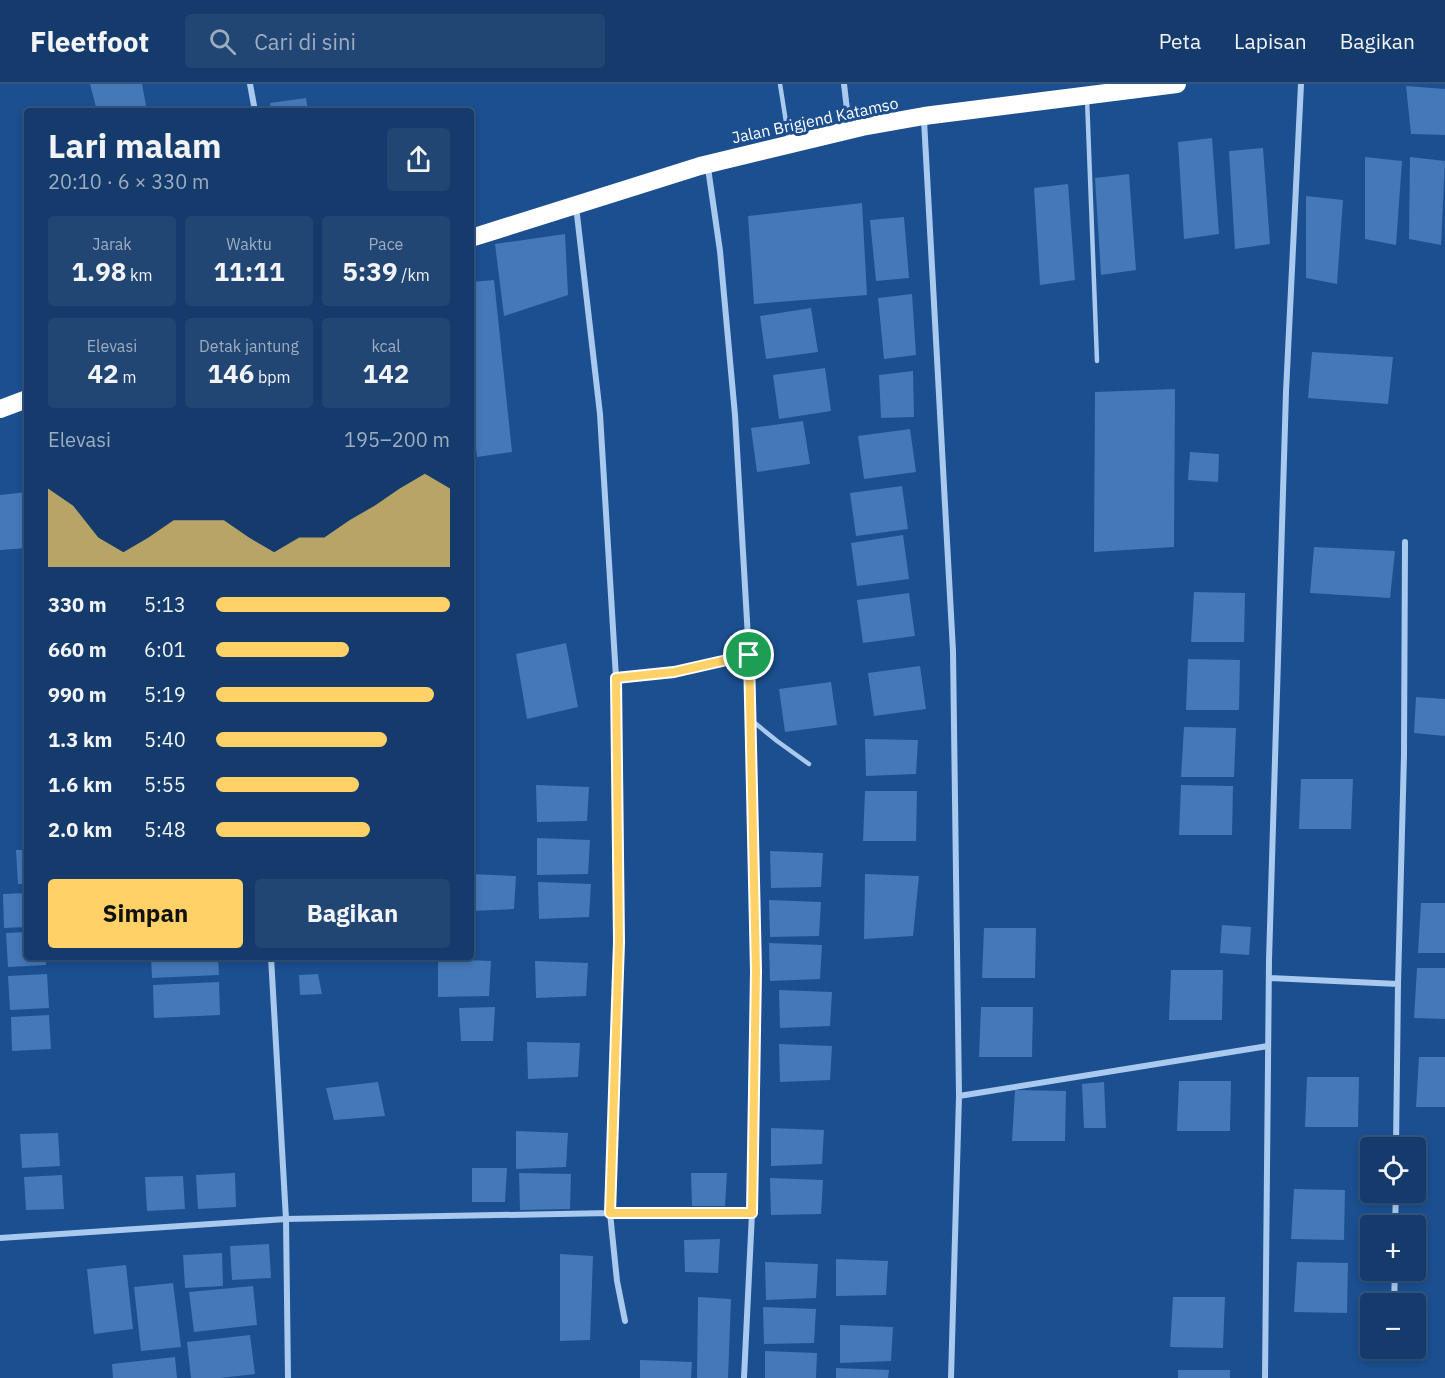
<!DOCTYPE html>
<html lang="id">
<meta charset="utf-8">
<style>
body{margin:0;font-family:"IBM Plex Sans",sans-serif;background:#214673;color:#f1f3f6;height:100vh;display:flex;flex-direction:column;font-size:22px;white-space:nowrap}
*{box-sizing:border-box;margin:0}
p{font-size:20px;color:#9dadc1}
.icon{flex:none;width:33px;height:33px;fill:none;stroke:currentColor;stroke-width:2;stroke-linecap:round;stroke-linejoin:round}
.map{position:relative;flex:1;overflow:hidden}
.details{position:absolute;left:24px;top:24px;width:450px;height:852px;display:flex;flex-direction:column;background:#143b6b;border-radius:6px;box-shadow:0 3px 9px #0003,0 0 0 2px #33557e}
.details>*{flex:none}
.tools{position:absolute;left:1360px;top:1053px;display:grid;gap:12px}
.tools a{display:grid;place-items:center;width:66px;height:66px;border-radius:6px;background:#143b6b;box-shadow:0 3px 9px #0003,0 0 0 2px #33557e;font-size:30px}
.pin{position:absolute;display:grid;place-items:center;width:51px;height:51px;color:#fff;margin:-26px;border:3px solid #fff;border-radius:50%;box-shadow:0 2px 6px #0007}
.round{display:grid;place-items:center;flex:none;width:63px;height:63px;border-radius:6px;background:#214673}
.headline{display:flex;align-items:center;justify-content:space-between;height:102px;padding:0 24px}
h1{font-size:33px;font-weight:700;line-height:45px}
.metrics{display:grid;grid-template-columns:repeat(3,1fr);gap:9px;height:102px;padding:6px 24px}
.metrics div{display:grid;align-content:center;border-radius:6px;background:#214673;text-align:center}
.metrics b{font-size:26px;font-weight:700}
.metrics small{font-size:16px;font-weight:400}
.metrics p{font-size:16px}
.chart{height:168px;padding:12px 24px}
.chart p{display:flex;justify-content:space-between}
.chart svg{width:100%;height:108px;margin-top:6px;fill:#ffd166;opacity:.7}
.cta{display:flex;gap:12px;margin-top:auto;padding:12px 24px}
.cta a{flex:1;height:69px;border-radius:6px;background:#ffd166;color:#111;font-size:24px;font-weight:700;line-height:69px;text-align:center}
.cta a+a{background:#214673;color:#f1f3f6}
ul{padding:0 24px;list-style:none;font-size:20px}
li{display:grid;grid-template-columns:96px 72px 1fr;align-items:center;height:45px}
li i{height:15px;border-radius:8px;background:#ffd166}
header{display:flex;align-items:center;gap:36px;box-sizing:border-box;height:84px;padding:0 30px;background:#143b6b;border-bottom:2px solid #33557e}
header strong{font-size:28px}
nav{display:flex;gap:33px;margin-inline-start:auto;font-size:21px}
.search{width:420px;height:54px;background:#214673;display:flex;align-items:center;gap:15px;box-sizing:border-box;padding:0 21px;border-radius:6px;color:#9dadc1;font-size:22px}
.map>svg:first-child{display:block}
.building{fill:#4478b7}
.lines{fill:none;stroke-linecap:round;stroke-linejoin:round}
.lane{stroke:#a9c9ee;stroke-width:4.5}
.street{stroke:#a9c9ee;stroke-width:6}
.highway{stroke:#fff;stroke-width:18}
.route-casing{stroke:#fff;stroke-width:12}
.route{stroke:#ffd166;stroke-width:8}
.labels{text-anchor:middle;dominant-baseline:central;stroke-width:6;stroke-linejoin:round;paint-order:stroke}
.street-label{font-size:16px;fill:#fff;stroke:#1b4f8f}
</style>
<header>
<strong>Fleetfoot</strong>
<div class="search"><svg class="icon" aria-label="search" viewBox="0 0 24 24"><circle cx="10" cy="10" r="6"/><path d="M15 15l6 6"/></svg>Cari di sini</div>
<nav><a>Peta</a><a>Lapisan</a><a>Bagikan</a></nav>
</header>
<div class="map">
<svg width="1445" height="1294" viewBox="0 0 1445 1294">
<rect width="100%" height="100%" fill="#1b4f8f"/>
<!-- building -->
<path class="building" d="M90,0H142L147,27H97Z
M1406,2L1445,5V51L1411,50Z
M306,14L308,27H271L270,19Z
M1212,54L1219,150L1184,155L1178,58Z
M1263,64L1270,160L1235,165L1229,67Z
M1365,73L1402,77L1396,161L1365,155Z
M1410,73L1445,77L1441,161L1409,155Z
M1129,90L1136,186L1101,191L1095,94Z
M1068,100L1075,196L1040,201L1034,104Z
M1306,112L1343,116L1337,200L1306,194Z
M862,119L867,211L754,220L748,132Z
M904,133L909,194L876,197L870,136Z
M565,150L568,211L504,232L495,160Z
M494,196L512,368L477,373L471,316V198Z
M912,210L916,271L884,275L878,214Z
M811,224L818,268L766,275L760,232Z
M1312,268L1393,273L1388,320L1308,314Z
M825,284L831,327L779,335L773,291Z
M913,287L914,333L881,334L879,291Z
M1175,305L1174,463L1094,468L1095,308Z
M803,337L810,380L757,388L751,344Z
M910,345L916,388L864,395L858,352Z
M1190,368L1219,370L1218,398L1188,396Z
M902,402L908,445L856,452L850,409Z
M27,408V464L0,466V411Z
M903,451L909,495L857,502L851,459Z
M1314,463L1395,467L1390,514L1310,509Z
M1194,508L1245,509L1244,558H1191Z
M909,509L915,552L863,559L857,516Z
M566,559L578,623L527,635L516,570Z
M1188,575L1240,576L1239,626H1186Z
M920,582L926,625L874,632L868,589Z
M831,598L837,641L785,648L779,605Z
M1416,613L1445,615V652L1414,649Z
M1184,643L1236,644L1234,693H1181Z
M865,655L918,656L916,690L866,692Z
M1301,695H1353L1351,745H1299Z
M536,701L589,703L587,737L537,738Z
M1181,701L1233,702L1232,751H1179Z
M865,707H917L916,757H863Z
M537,754L590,756L588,790L537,791Z
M16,766H27V800H18Z
M770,767L823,769L821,803L771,804Z
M471,790L516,792L514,825L471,827Z
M865,790L919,792L913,852L864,855Z
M538,798L591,800L589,833L539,835Z
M27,809V843L4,844L3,810Z
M769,816L821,818L819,852L770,853Z
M1421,819H1445V869H1418Z
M1222,841L1251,843L1249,871L1220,869Z
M984,844H1036L1035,894H982Z
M27,848V873H46V881L8,883L6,849Z
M769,859L822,861L820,895L770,897Z
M151,873H218L219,891L152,894Z
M438,875L491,877L489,912L438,913Z
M535,877L588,879L586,912L536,914Z
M1417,884H1445V935L1414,934Z
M1171,886H1223L1222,936H1169Z
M47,890L49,924L10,926L8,892Z
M318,890L322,910L300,911L299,891Z
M219,898L220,931L154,934L153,901Z
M779,906L832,908L830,942L780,944Z
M495,923L493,957H461L459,924Z
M981,923H1033L1032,973H979Z
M49,931L51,965L12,967L11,933Z
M527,958L580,959L578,993L528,995Z
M779,960L832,962L830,996L780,998Z
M1419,973H1445V1023H1416Z
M1307,993H1359L1358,1043H1305Z
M1179,997H1231L1230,1047H1177Z
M378,998L385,1032L334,1036L326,1004Z
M1104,998L1106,1044H1084L1082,1000Z
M1015,1006L1066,1007L1065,1057H1012Z
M771,1044L824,1046L822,1080L771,1082Z
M516,1047L568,1049L566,1083L516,1085Z
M58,1049L60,1082L22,1084L20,1050Z
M472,1084H507L505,1118H472Z
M235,1089L236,1123L198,1125L196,1091Z
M519,1089L571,1090L570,1125L520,1126Z
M691,1089H727L725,1122H692Z
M62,1091L64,1125L26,1126L24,1093Z
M183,1092L185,1125L147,1127L145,1093Z
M770,1094L823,1096L821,1130L771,1131Z
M1294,1105L1345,1106L1344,1156L1291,1155Z
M720,1155L718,1189L685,1188L684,1156Z
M269,1160L271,1194L232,1196L230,1162Z
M222,1169L223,1202L185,1204L183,1171Z
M560,1170L593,1172L590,1256L560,1257Z
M836,1175L888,1177L886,1211L836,1212Z
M765,1178L818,1180L816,1214L766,1216Z
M1297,1178L1348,1179L1347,1229L1294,1228Z
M126,1181L133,1245L94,1250L87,1185Z
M173,1199L181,1263L141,1267L134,1203Z
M253,1202L257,1241L194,1248L189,1208Z
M698,1213L731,1215L728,1294H697Z
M1173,1213H1225L1223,1264L1170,1263Z
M763,1223L816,1225L814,1259L764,1260Z
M840,1241L893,1243L891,1277L840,1279Z
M250,1251L255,1290L220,1294H191L187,1258Z
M765,1267L817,1269L816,1294H765Z
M175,1273L177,1294H113L112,1280Z
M640,1276L692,1278L691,1294H640Z
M836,1284L889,1286L888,1294H836Z
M1178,1286H1230V1294H1178Z"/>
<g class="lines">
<!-- lane -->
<path class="lane" d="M780,0L789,57
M1087,14L1097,277
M750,635L777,657L809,680"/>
<!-- street -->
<path class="street" d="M250,0L255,27
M844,0L849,43
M924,36L953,567L959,1012L951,1294
M576,122L600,330L616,594L619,858L610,1129L617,1197L625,1237
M616,594L674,588L749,571
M271,873L286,1135L288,1294
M1269,894L1398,900L1404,671L1405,458
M959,1012L1268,962
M1396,1064L1398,900
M1395,1142L1396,1108
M0,1154L286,1135L610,1129H752L756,887L749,571L735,331L720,167L708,84
M1394,1220L1395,1186
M744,1294L752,1129
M1265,1294L1269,876L1286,308L1301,0"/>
<!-- highway -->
<path class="highway" d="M471,154L700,82L862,43L924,32L1177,0
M0,325L27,315"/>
</g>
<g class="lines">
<!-- route casing -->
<g class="route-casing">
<path id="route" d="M749,571L756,887L752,1129H610L619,858L616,594L674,588Z"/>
</g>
<!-- route -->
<use href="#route" class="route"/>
</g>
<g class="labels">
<!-- street labels -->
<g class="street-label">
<text transform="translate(815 36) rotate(-12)">Jalan Brigjend Katamso</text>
</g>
</g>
</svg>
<div class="tools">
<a><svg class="icon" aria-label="locate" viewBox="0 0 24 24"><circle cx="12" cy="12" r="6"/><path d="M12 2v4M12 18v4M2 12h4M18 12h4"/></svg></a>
<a>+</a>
<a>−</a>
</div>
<div class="pin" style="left:749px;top:571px;background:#1e9e55"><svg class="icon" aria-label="arrive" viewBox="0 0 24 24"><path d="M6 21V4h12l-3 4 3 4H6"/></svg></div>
<section class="details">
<div class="headline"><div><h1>Lari malam</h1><p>20:10 · 6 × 330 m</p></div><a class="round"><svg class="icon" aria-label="share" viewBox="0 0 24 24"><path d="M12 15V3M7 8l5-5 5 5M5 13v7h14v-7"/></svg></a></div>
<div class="metrics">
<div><p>Jarak</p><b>1.98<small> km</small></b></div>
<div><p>Waktu</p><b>11:11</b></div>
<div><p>Pace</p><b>5:39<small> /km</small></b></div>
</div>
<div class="metrics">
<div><p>Elevasi</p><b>42<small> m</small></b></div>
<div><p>Detak jantung</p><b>146<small> bpm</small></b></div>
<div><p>kcal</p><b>142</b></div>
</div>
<div class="chart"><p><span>Elevasi</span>195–200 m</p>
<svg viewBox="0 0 160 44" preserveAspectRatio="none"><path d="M0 44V12L10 19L20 32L30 38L40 32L50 25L60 25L70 25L80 32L90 38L100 32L110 32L120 25L130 19L140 12L150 6L160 12V44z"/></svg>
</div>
<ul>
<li><b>330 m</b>5:13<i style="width:100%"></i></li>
<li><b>660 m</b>6:01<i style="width:57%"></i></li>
<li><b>990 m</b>5:19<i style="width:93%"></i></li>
<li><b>1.3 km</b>5:40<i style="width:73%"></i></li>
<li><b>1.6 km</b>5:55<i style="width:61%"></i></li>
<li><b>2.0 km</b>5:48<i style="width:66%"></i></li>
</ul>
<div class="cta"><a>Simpan</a><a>Bagikan</a></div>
</section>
</div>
